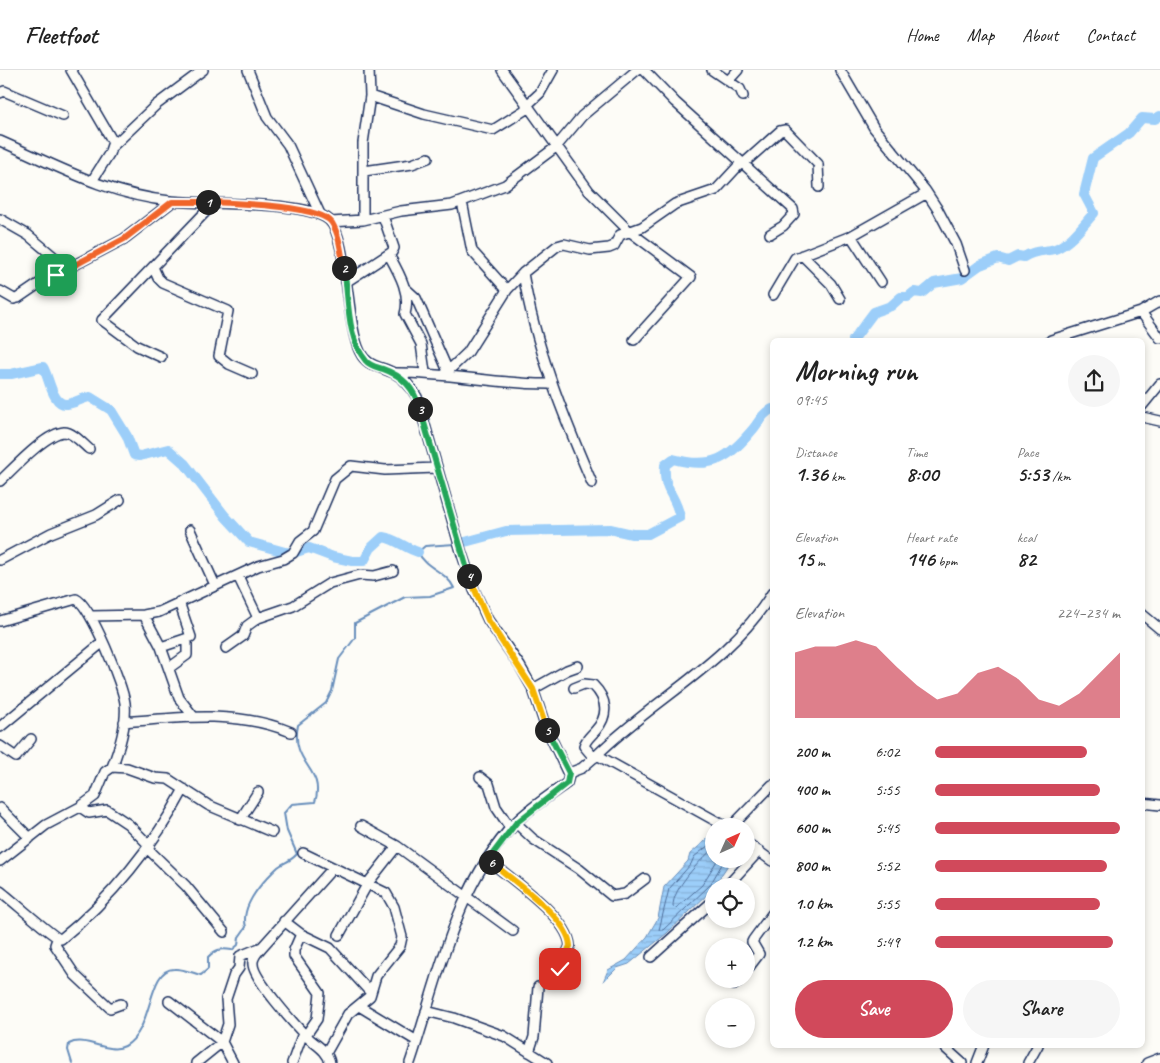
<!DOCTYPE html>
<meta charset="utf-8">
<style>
body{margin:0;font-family:Caveat,sans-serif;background:#f6f6f6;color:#222;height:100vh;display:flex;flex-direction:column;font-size:19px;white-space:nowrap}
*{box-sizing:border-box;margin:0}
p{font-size:16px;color:#767676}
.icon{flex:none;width:28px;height:28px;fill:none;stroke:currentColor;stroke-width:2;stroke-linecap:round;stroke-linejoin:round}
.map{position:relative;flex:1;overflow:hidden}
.panel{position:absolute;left:770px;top:268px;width:375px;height:710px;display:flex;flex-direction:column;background:#fff;border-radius:8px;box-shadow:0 2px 8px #0003}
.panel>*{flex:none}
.needle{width:32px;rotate:45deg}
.fabs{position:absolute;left:705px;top:748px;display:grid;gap:10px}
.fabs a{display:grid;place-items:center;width:50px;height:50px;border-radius:50%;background:#fff;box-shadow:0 2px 8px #0003;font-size:25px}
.pin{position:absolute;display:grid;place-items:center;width:42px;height:42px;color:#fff;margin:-21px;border-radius:10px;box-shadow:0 2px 8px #0006}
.km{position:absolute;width:25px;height:25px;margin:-12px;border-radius:50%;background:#222;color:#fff;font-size:14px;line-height:25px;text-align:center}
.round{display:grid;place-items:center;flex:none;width:52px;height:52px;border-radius:26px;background:#f6f6f6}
.headline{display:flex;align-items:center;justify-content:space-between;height:85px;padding:0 25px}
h1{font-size:28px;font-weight:700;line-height:38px}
.stats{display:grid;grid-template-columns:repeat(3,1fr);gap:8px;height:85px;padding:5px 25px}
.stats div{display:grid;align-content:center}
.stats b{font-size:21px;font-weight:700}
.stats small{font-size:14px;font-weight:400}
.stats p{font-size:14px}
.chart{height:140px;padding:10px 25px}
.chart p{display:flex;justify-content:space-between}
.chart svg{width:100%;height:90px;margin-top:5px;fill:#d1495b;opacity:.7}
.button{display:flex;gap:10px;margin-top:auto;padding:10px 25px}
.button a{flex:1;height:58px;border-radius:30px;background:#d1495b;color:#fff;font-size:20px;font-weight:700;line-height:58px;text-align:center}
.button a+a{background:#f6f6f6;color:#222}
ul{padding:0 25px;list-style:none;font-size:16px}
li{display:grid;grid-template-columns:80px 60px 1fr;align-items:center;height:38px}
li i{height:12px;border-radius:6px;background:#d1495b}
header{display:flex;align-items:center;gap:30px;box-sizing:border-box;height:70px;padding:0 25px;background:#fff;border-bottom:1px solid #e0e0e0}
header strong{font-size:24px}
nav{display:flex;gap:28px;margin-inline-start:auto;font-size:18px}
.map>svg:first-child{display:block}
.water{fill:url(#water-rules);stroke:#688ebb}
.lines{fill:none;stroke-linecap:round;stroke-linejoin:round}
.shore{stroke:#4f6f9c;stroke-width:1}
.stream{stroke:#688ebb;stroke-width:2}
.river{stroke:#9ccef9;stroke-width:10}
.minor-casing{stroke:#1b2f5e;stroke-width:12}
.minor{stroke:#fdfcf7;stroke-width:9}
.split-1-casing{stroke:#fff;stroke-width:10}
.split-2-casing{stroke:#fff;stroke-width:10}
.split-3-casing{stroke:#fff;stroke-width:10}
.split-4-casing{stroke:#fff;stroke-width:10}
.split-5-casing{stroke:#fff;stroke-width:10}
.split-6-casing{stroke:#fff;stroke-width:10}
.split-7-casing{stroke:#fff;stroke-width:10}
.split-1{stroke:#f0652b;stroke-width:6}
.split-2{stroke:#f0652b;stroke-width:6}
.split-3{stroke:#22a559;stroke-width:6}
.split-4{stroke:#22a559;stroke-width:6}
.split-5{stroke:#f5b400;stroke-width:6}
.split-6{stroke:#22a559;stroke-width:6}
.split-7{stroke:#f5b400;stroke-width:6}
</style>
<header>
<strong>Fleetfoot</strong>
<nav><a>Home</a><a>Map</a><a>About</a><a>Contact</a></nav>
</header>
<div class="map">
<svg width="1160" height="993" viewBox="0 0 1160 993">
<defs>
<pattern id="water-rules" width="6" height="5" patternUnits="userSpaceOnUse" patternTransform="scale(1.25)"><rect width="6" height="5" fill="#9ccef9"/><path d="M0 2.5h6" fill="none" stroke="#86b1d8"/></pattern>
</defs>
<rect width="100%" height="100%" fill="#fdfcf7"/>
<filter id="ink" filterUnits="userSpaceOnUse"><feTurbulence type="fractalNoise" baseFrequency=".02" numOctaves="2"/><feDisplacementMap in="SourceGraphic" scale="10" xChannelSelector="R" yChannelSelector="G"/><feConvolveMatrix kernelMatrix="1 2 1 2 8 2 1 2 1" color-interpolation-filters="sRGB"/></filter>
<g filter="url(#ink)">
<!-- water -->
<path class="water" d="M712,765L714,767V789H729L730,792L710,822L667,863L629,894L617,898L603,912L608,900L626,890L647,867L658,848L664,817L688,791L690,784Z"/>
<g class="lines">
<!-- shore -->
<path class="shore" d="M714,771L694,787L691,794L669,819L659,860H663L710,815L725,789
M714,778C700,790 672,819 673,837L676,838L702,815L718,789"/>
<!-- stream -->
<path class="stream" d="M72,993L68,980L69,974C86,965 108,985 125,976C154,960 147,899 174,899C182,898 193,903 201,905L208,899V887C216,879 221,878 232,880L238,875L239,867L246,857C240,836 263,811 278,797C284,792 290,792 297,784L287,761L284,743L292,734L315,732C326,698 290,695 298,655L326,633L332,621L339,589L355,568V553L405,527L430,526L454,518C446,501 426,499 418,482L425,476L455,474"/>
<!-- river -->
<path class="river" d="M853,270L874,242L891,236L901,227H908L914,222L922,223L934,213L962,208L980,195L998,188L1008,191L1018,186L1024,187C1034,180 1043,182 1055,179C1071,173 1083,155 1094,143L1084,124L1093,88L1129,63L1142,48L1155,49L1160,46
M0,304H11L43,297C49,306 52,336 67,334C75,333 82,328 90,327L111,340L127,366L134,385L140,386L168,379L185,394L225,446L249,472L285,482L293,483L309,478L333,487L352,491H364L371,478L383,467C396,469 405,478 418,482
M465,472L506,461L610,459L632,464H648L680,447C675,423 663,422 665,395L673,389C713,400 729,388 754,358C760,350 763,343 772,339"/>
<!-- minor casing -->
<g class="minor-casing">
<path id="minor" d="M71,0L113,72L109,84L92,111
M248,0L267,47L288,75L320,144
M502,0L589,121L629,161L691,207L634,270
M644,0L675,32L793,139L794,144L783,156L770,164
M712,0L740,19L743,26
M840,0L874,58L925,120L938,140L956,174L965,200
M728,11L738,0
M0,23L4,21L63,46
M370,26L424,44L493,60L528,38
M526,36L540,23L553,0
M0,71C55,95 109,125 170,131C204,135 306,130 329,150C348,167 346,254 360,282C367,297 380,296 394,303C404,308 411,317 417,327L461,481L474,520L488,550L520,596L533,619L545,655L569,706L567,713C550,725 531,737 516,752C454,817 438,911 410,993
M113,76L156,35L203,0
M743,94L780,61L785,60L818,94L819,117
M364,101L412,94L428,88
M462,132L472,181L507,220
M0,149L28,165L59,191L70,197
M363,150V73L370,26L369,0
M331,152L363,150L401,141L452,135L505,115L556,77L582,46L637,0
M851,166L881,212
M389,185C399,203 411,223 405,244L421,274L425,302
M802,185L831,214L840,229
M153,197L158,208L163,213L228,241L219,286L229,294L252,304
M523,203C535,276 563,345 592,413
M346,212L392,182L394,178L383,146
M405,218L416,228L448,301
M0,221L14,229L18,228L40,213L124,169L172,132
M773,225L795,188L851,166L927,123
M1141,242L1160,268
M1051,270L1141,242L1160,231
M161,287L137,276L102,250L215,132
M394,303C447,302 499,315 552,314
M445,304L468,282L507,220L523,203L557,176L564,174L590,180L609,178L614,176L620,165L642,157L675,134L716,120L741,93
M1142,336L1160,314
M1142,347L1160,351
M0,411C13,399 46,363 64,362C73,362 83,374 89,379
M190,460L215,515
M0,490L51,463L96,445L120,430
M238,506L258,548L293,536L330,513L360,505L374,506L393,501
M1142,544L1160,559
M144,545L161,577L179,628L193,646
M91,546L144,545L159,542L258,496L283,489L293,483L300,471L313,461L335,409L351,396L385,400L436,398
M0,551L76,529C91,535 123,616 125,633C127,652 119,679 112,697
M161,577L191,567L179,532
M226,578L243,566L247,556L258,548
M169,598L187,585V569
M574,618L584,614L593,615C607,629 609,645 596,660C591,666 586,669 584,676L594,688
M533,619L567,600L578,596
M124,652C180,647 237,640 291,662
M0,657L103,572
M0,676L16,687L31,669
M597,685C653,629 730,593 772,523
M569,703L582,698L597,685L725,756
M480,707L489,714L496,737L511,759
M1142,733L1160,735
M80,737L89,743L107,740L128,754L150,776
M0,738L30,768
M240,750L258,722
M516,753L533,769L579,799L612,826L625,824L645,809
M361,756L397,776L513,861
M732,756L772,715
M746,772L772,791
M148,779L186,816L224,862
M303,783L386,823L394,837L402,867L400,876L376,906L370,926L348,944L326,983
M488,790C509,807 569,848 570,876L558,904
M0,791L46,755L80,737L95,726L105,702L112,697L127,698L155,708L168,709L208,735L272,762
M727,816L759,781
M0,821C10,828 55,869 61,869C110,830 155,774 184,719
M284,851L301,864L330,878L370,922
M301,864L294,880V886L320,923L317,949L306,965
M339,865L368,813L397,776
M57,869L55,875L75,905L110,938L121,934
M651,887L714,830
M746,901L759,884L752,872L753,870L772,844
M734,915L740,909
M169,931L222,972L233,993
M359,936L417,971
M426,941L454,948L504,966L547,993
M942,975L962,993
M529,982L534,967L538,917
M196,993L222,972L228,954L226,929L234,905L239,898L240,886L262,877
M292,993L303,963
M330,993C328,980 314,974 305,965C294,954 253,908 253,894C252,887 258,882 262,877L332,799
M977,993L984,975
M1028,993L1038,975
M1147,993L1160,988"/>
</g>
<!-- minor -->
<use href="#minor" class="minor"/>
</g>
</g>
<g class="lines" filter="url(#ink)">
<!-- split-1 casing -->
<g class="split-1-casing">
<path id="split-1" d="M56,205L124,169L172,132H208"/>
</g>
<!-- split-2 casing -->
<g class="split-2-casing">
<path id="split-2" d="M208,132C232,133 320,135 332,153C340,166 341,183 344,198"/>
</g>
<!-- split-3 casing -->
<g class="split-3-casing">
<path id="split-3" d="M344,198C349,226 346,268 366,291C370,296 377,297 383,299C403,306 414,318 420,339"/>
</g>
<!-- split-4 casing -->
<g class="split-4-casing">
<path id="split-4" d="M420,339L469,506"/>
</g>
<!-- split-5 casing -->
<g class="split-5-casing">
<path id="split-5" d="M469,506L488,550L533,619L547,660"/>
</g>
<!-- split-6 casing -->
<g class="split-6-casing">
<path id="split-6" d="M491,792L488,790L516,753L567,713L569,703L547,660"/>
</g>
<!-- split-7 casing -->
<g class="split-7-casing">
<path id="split-7" d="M491,792C512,810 569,848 570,876L560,899"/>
</g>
<!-- split-1 -->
<use href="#split-1" class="split-1"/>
<!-- split-2 -->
<use href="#split-2" class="split-2"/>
<!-- split-3 -->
<use href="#split-3" class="split-3"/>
<!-- split-4 -->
<use href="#split-4" class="split-4"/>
<!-- split-5 -->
<use href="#split-5" class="split-5"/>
<!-- split-6 -->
<use href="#split-6" class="split-6"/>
<!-- split-7 -->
<use href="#split-7" class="split-7"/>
</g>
</svg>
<div class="fabs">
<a><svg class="needle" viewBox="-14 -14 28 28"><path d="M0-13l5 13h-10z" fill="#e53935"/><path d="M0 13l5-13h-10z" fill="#767676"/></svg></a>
<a><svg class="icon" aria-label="locate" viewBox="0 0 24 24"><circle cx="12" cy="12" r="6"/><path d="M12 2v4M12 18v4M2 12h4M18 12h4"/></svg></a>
<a>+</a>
<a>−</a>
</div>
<div class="pin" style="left:56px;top:205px;background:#1e9e55"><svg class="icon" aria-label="arrive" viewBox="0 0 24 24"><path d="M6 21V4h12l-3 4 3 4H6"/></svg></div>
<div class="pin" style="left:560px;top:899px;background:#d93025"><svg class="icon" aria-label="check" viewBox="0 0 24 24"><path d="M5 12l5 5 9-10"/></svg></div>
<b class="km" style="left:208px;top:132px">1</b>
<b class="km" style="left:344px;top:198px">2</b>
<b class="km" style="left:420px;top:339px">3</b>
<b class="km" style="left:469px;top:506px">4</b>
<b class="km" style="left:547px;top:660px">5</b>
<b class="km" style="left:491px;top:792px">6</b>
<section class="panel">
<div class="headline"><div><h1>Morning run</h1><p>09:45</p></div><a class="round"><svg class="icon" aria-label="share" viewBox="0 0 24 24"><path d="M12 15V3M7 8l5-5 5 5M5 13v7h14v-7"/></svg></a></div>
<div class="stats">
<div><p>Distance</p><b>1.36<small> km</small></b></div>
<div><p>Time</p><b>8:00</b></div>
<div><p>Pace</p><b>5:53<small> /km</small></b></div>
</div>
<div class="stats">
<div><p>Elevation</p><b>15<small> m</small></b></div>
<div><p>Heart rate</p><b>146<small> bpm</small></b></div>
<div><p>kcal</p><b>82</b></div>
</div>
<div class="chart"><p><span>Elevation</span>224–234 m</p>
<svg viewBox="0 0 160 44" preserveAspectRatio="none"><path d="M0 44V12L10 9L20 9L30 6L40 9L50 19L60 28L70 35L80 32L90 22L100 19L110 25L120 35L130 38L140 32L150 22L160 12V44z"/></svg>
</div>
<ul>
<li><b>200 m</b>6:02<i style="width:82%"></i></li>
<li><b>400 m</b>5:55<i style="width:89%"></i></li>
<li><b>600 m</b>5:45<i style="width:100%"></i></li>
<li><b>800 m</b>5:52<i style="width:93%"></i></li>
<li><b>1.0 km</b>5:55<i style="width:89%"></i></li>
<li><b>1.2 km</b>5:49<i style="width:96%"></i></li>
</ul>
<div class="button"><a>Save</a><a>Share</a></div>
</section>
</div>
